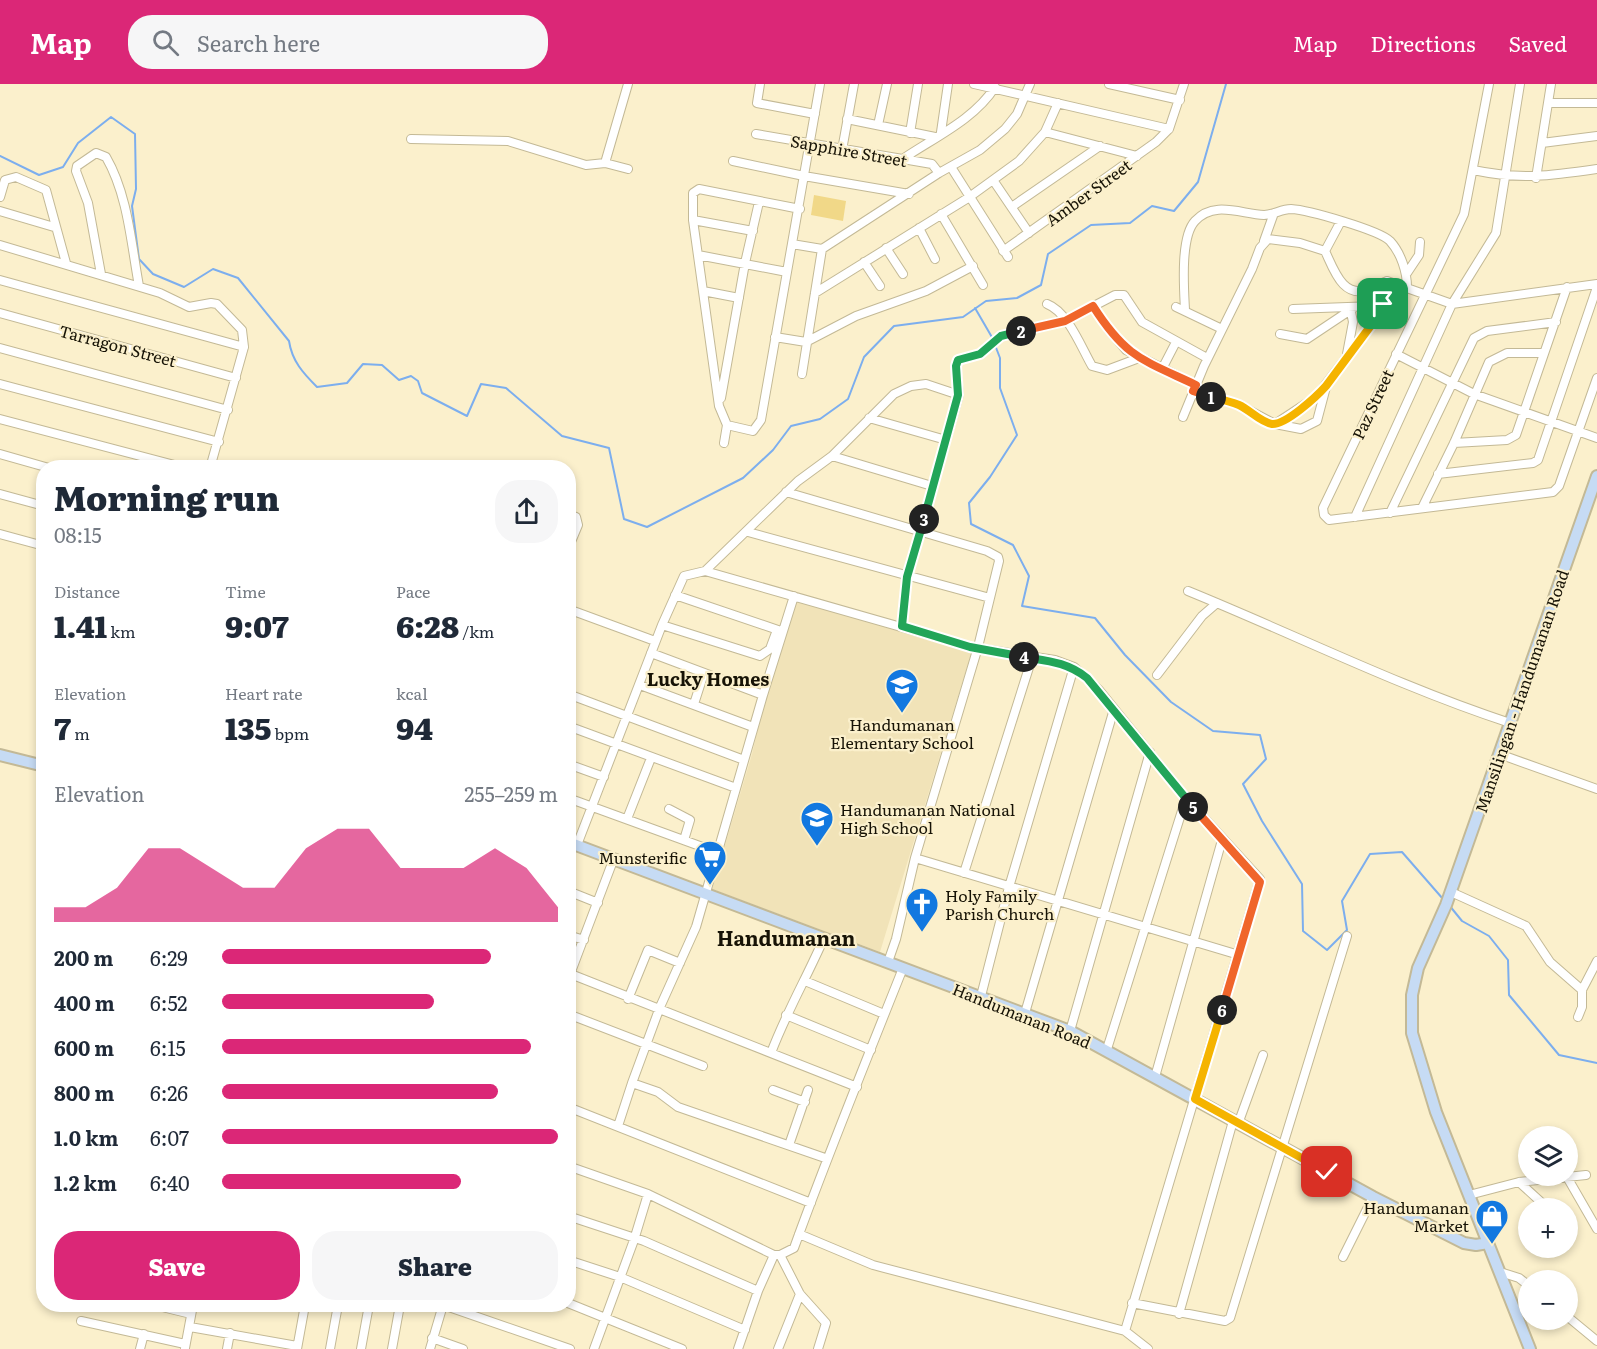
<!DOCTYPE html>
<meta charset="utf-8">
<style>
body{margin:0;font-family:Literata,serif;background:#f6f6f7;color:#1f2937;height:100vh;display:flex;flex-direction:column;font-size:22px;white-space:nowrap}
*{box-sizing:border-box;margin:0}
p{font-size:20px;color:#747a83}
.icon{flex:none;width:33px;height:33px;fill:none;stroke:currentColor;stroke-width:2;stroke-linecap:round;stroke-linejoin:round}
.map{position:relative;flex:1;overflow:hidden}
.panel{position:absolute;left:36px;top:376px;width:540px;height:852px;display:flex;flex-direction:column;background:#fff;border-radius:24px;box-shadow:0 3px 9px #0003}
.panel>*{flex:none}
.tools{position:absolute;left:1518px;top:1042px;display:grid;gap:12px}
.tools a{display:grid;place-items:center;width:60px;height:60px;border-radius:50%;background:#fff;box-shadow:0 3px 9px #0003;font-size:30px}
.pin{position:absolute;display:grid;place-items:center;width:51px;height:51px;color:#fff;margin:-26px;border-radius:12px;box-shadow:0 3px 9px #0006}
.km{position:absolute;width:30px;height:30px;margin:-15px;border-radius:50%;background:#222;color:#fff;font-size:16px;line-height:30px;text-align:center}
.round{display:grid;place-items:center;flex:none;width:63px;height:63px;border-radius:24px;background:#f6f6f7}
.overview{display:flex;align-items:center;justify-content:space-between;height:102px;padding:0 18px}
h1{font-size:33px;font-weight:800;line-height:45px}
.stats{display:grid;grid-template-columns:repeat(3,1fr);gap:9px;height:102px;padding:6px 18px}
.stats div{display:grid;align-content:center}
.stats b{font-size:30px;font-weight:800}
.stats small{font-size:16px;font-weight:400}
.stats p{font-size:16px}
.chart{height:168px;padding:12px 18px}
.chart p{display:flex;justify-content:space-between}
.chart svg{width:100%;height:108px;margin-top:6px;fill:#db2777;opacity:.7}
.button{display:flex;gap:12px;margin-top:auto;padding:12px 18px}
.button a{flex:1;height:69px;border-radius:24px;background:#db2777;color:#fff;font-size:24px;font-weight:800;line-height:69px;text-align:center}
.button a+a{background:#f6f6f7;color:#1f2937}
ul{padding:0 18px;list-style:none;font-size:20px}
li{display:grid;grid-template-columns:96px 72px 1fr;align-items:center;height:45px}
li i{height:15px;border-radius:8px;background:#db2777}
header{display:flex;align-items:center;gap:36px;box-sizing:border-box;height:84px;padding:0 30px;background:#db2777;color:#fff}
header strong{font-size:28px}
nav{display:flex;gap:33px;margin-inline-start:auto;font-size:21px}
.search{width:420px;height:54px;background:#f6f6f7;display:flex;align-items:center;gap:15px;box-sizing:border-box;padding:0 21px;border-radius:24px;color:#747a83;font-size:22px}
.map>svg:first-child{display:block}
.built{fill:#f1e3b8}
.park{fill:#f1d888}
.lines{fill:none;stroke-linecap:round;stroke-linejoin:round}
.stream{stroke:#7caeee;stroke-width:2}
.street-casing{stroke:#c3b996;stroke-width:10}
.secondary-casing{stroke:#c3b996;stroke-width:14}
.street{stroke:#fff;stroke-width:8}
.secondary{stroke:#c6dbf4;stroke-width:10}
.split-1-casing{stroke:#fff;stroke-width:12}
.split-2-casing{stroke:#fff;stroke-width:12}
.split-3-casing{stroke:#fff;stroke-width:12}
.split-4-casing{stroke:#fff;stroke-width:12}
.split-5-casing{stroke:#fff;stroke-width:12}
.split-6-casing{stroke:#fff;stroke-width:12}
.split-7-casing{stroke:#fff;stroke-width:12}
.split-1{stroke:#f5b400;stroke-width:8}
.split-2{stroke:#f0652b;stroke-width:8}
.split-3{stroke:#22a559;stroke-width:8}
.split-4{stroke:#22a559;stroke-width:8}
.split-5{stroke:#22a559;stroke-width:8}
.split-6{stroke:#f0652b;stroke-width:8}
.split-7{stroke:#f5b400;stroke-width:8}
.labels{text-anchor:middle;dominant-baseline:central;stroke-width:4.5;stroke-linejoin:round;paint-order:stroke}
.street-label{font-size:16px;fill:#171306;stroke:#fbf0cc}
.poi-label{font-size:16px;fill:#171306;stroke:#fbf0cc;text-anchor:start}
.neighbourhood-label{font-size:18px;font-weight:bold;fill:#171306;stroke:#fbf0cc}
.quarter-label{font-size:20px;font-weight:bold;fill:#171306;stroke:#fbf0cc}
</style>
<header>
<strong>Map</strong>
<div class="search"><svg class="icon" aria-label="search" viewBox="0 0 24 24"><circle cx="10" cy="10" r="6"/><path d="M15 15l6 6"/></svg>Search here</div>
<nav><a>Map</a><a>Directions</a><a>Saved</a></nav>
</header>
<div class="map">
<svg width="1597" height="1265" viewBox="0 0 1597 1265">
<rect width="100%" height="100%" fill="#fbf0cc"/>
<!-- built -->
<path class="built" d="M796,517L972,567L880,868L712,805L752,670L770,593Z"/>
<!-- park -->
<path class="park" d="M814,111L846,117L843,137L811,131Z"/>
<g class="lines">
<!-- stream -->
<path class="stream" d="M0,72L39,91L63,83L78,59L111,33L135,50L136,105L132,122L139,175L153,190L184,203L213,185L238,194L289,257C292,277 303,289 317,303L347,299L363,280L382,281L399,296L411,292L418,297L422,309L467,332L481,300L506,304L562,352L609,364L624,435L647,443L743,394L773,366L791,342L820,335L848,315L864,273L894,242L963,233L986,217L1017,214L1041,201L1048,170L1091,141L1130,139L1152,122L1174,127L1198,98L1226,0
M975,224L993,255
M995,261L1000,274V304L1017,351L990,393L969,419L971,440L1013,461L1029,492L1022,522L1095,534L1125,571L1171,618L1213,647L1260,651L1266,675L1243,700L1262,737L1302,800L1303,847L1327,866L1347,846L1342,817L1370,770L1402,768L1443,815
M1449,821L1462,837L1489,852L1508,876L1509,911L1559,971L1597,979"/>
<!-- street casing -->
<g class="street-casing">
<path id="street" d="M760,0L757,19L815,30
M974,0L1169,45
M1109,0L1180,16
M1489,0L1464,130L1323,424L1324,431L1329,436L1553,408L1559,402L1597,294
M1549,19H1597
M847,35L935,53
M878,41L887,0
M941,48L948,0
M1045,48L1137,72
M910,49L918,0
M756,50L932,80L939,89
M411,55L508,57L586,81L605,79
M1542,59L1597,52
M842,66L854,0
M901,76C933,54 974,36 995,3
M733,77L804,92L909,110
M951,83L1008,173
M628,85L605,79L628,0
M1473,86C1521,96 1550,92 1597,85
M1536,94L1551,0
M993,96L1029,149
M0,113L5,96L16,93L46,106L66,179
M1013,122L1100,62
M0,127L54,143
M941,130L983,201
M693,136L753,147
M919,144L935,175
M1264,157L1274,129
M792,160L822,165
M0,161L160,209L189,223L211,219L217,220L242,246L244,263
M886,164L903,190
M1003,167L1156,58L1169,45L1184,0
M1325,167L1341,137
M698,171L787,188
M864,178L880,202
M1407,189L1419,171L1420,158
M101,190L88,119L76,87L77,82L96,69L106,73C128,111 131,159 139,202
M0,196L244,263L210,384
M703,207L739,214
M815,209L968,114L1019,77L1045,48L1058,19
M1047,220C1068,228 1081,263 1092,282L1107,286L1139,274
M1093,222L1109,246L1126,266L1196,301
M1176,223L1222,245
M1293,225L1375,222L1383,220L1399,200
M1185,226C1184,205 1180,153 1195,137C1214,116 1241,130 1264,131C1274,131 1281,125 1291,125C1308,126 1379,146 1390,157C1401,169 1407,188 1407,203
M0,229L236,294
M1280,250L1307,255L1355,223
M775,253L806,258L856,232L926,207L973,182
M0,264L228,326
M1347,270L1353,238L1351,228
M1396,270L1474,310L1597,354
M1162,285L1176,258
M802,290L822,165L939,89L980,66L1005,45L1017,30L1030,0
M0,300L219,358
M1193,307L1239,321L1275,340L1316,313L1381,228L1383,220
M959,311L956,282L958,276L980,270L1001,252L1065,237L1115,211H1124L1142,238L1207,274
M721,314L745,179L759,118
M1183,333L1204,282L1252,185L1260,164L1268,155L1300,159L1325,167C1334,186 1343,216 1370,205C1376,203 1381,199 1387,197L1452,220L1597,200
M869,334L946,356
M0,335L186,384
M1275,340L1301,345L1317,337L1326,303
M727,341L753,347L761,336L820,0
M724,359L727,341L719,322L693,136V109L699,105L800,125
M1454,359L1507,356L1516,351L1567,203
M0,370L49,384
M832,372L932,402
M1438,390L1533,379L1538,376L1597,203
M786,408L987,467L998,473L999,477L978,563L915,774L896,855L888,878
M0,410L44,422
M1422,424L1454,359L1489,278L1507,269H1542
M1390,429L1474,254L1487,247L1556,238
M568,430L576,433L578,441L568,465
M1355,433L1452,220L1496,149L1520,0
M748,448L990,514
M0,450L44,462
M705,487L798,397L832,372L894,310L911,302L926,300L959,311L907,493L902,542
M1188,507C1296,551 1400,603 1510,639
M675,511L781,547
M794,512L763,611L696,843L660,923L632,999L658,1008L678,1023L825,1074
M568,525L655,557
M662,541L760,572L770,565L777,546
M651,569L763,611
M1157,591L1202,532L1217,519
M640,601L753,643
M568,610L744,676
M694,620L704,589
M568,642L736,704
M1499,670L1597,705
M568,680L604,693
M568,714L719,769
M669,725L690,736L684,756
M627,735L651,674
M577,761L662,541L684,492L705,487L971,563L1055,576L1074,583L1099,606L1186,714L1260,795L1125,1247L873,1181L799,1150
M915,774C1023,806 1131,838 1239,871
M964,789L1032,574
M568,807L598,819
M1451,808L1526,842L1550,878L1582,906L1597,877
M568,851L584,856
M568,889L857,1003
M569,893L614,774
M805,897L884,930
M981,912L1009,803L1074,583
M628,915L648,866L680,879
M1025,929L1114,625
M568,930L703,982
M786,931L871,966
M1578,933L1582,923V906
M1070,947L1150,668
M1107,965L1186,714
M771,969C786,929 807,893 824,854
M1155,993L1222,756
M773,1006L805,1018
M568,1023L811,1119
M1238,1040L1263,971
M618,1042L632,999
M789,1061L808,1006
M568,1082L648,1110L774,1171H780L794,1164C828,1070 866,977 903,884
M1567,1093L1597,1145
M1519,1098L1542,1119
M1469,1111L1519,1098L1586,1091
M568,1132L644,1157L758,1207
M780,1171L800,1210L826,1239L818,1265
M1343,1173L1373,1113
M568,1176L620,1193L745,1246
M1500,1188L1519,1194L1528,1201
M568,1219L682,1265
M1132,1219L1225,1237L1230,1234L1347,852
M154,1221L191,1230
M443,1221L570,1265
M1179,1230L1233,1037
M1568,1233L1597,1257
M81,1237L185,1260
M190,1243L297,1262
M1125,1247L1148,1265
M432,1254L463,1265
M185,1264L193,1221
M140,1265L144,1250
M227,1265L230,1249
M297,1265L305,1221
M330,1265L338,1221
M361,1265L369,1221
M392,1265L400,1221
M430,1265L443,1221
M594,1265L634,1156L648,1110
M738,1265L758,1207L774,1171
M778,1265L800,1210"/>
</g>
<!-- secondary casing -->
<g class="secondary-casing">
<path id="secondary" d="M0,671L44,682
M568,758L1070,947L1373,1113L1464,1159L1476,1161L1488,1159
M1530,1265L1436,1028L1412,949V911L1418,884L1446,821L1597,392"/>
</g>
<!-- street -->
<use href="#street" class="street"/>
<!-- secondary -->
<use href="#secondary" class="secondary"/>
</g>
<g class="lines">
<!-- split-1 casing -->
<g class="split-1-casing">
<path id="split-1" d="M1211,313C1220,315 1230,317 1239,321C1250,326 1260,338 1272,340C1286,341 1317,312 1326,302L1381,228L1383,220"/>
</g>
<!-- split-2 casing -->
<g class="split-2-casing">
<path id="split-2" d="M1021,247L1065,237L1093,222C1126,274 1143,276 1196,301L1193,307L1211,313"/>
</g>
<!-- split-3 casing -->
<g class="split-3-casing">
<path id="split-3" d="M924,435L958,311L956,282L958,276L980,270L1001,252L1021,247"/>
</g>
<!-- split-4 casing -->
<g class="split-4-casing">
<path id="split-4" d="M924,435L907,493L902,542L970,563L1024,573"/>
</g>
<!-- split-5 casing -->
<g class="split-5-casing">
<path id="split-5" d="M1024,573C1048,577 1067,578 1087,594L1193,723"/>
</g>
<!-- split-6 casing -->
<g class="split-6-casing">
<path id="split-6" d="M1193,723L1260,798L1222,926"/>
</g>
<!-- split-7 casing -->
<g class="split-7-casing">
<path id="split-7" d="M1222,926L1195,1015L1327,1088"/>
</g>
<!-- split-1 -->
<use href="#split-1" class="split-1"/>
<!-- split-2 -->
<use href="#split-2" class="split-2"/>
<!-- split-3 -->
<use href="#split-3" class="split-3"/>
<!-- split-4 -->
<use href="#split-4" class="split-4"/>
<!-- split-5 -->
<use href="#split-5" class="split-5"/>
<!-- split-6 -->
<use href="#split-6" class="split-6"/>
<!-- split-7 -->
<use href="#split-7" class="split-7"/>
</g>
<!-- icons -->
<defs>
<g id="school-pin" transform="scale(1.725)"><path d="M0 17L-7.5 6A9.5 9.5 0 1 1 7.5 6Z" fill="#1278e0" stroke="#fbf0cc"/><path d="M0-5L7-2L0 1L-7-2ZM-4 1L0 2.5L4 1V4Q0 6-4 4Z" fill="#fff"/></g>
<g id="supermarket-pin" transform="scale(1.725)"><path d="M0 17L-7.5 6A9.5 9.5 0 1 1 7.5 6Z" fill="#1278e0" stroke="#fbf0cc"/><path d="M-6-5.5h2.5l.6 2H6L4.5 2H-2.5L-4.4-4H-6ZM-1.5 3.2a1.3 1.3 0 1 0 .1 0ZM3 3.2a1.3 1.3 0 1 0 .1 0Z" fill="#fff"/></g>
<g id="church-pin" transform="scale(1.725)"><path d="M0 17L-7.5 6A9.5 9.5 0 1 1 7.5 6Z" fill="#1278e0" stroke="#fbf0cc"/><path d="M-1.2-6h2.4v3.5h3.3v2.4h-3.3V6h-2.4V-.1h-3.3v-2.4h3.3Z" fill="#fff"/></g>
<g id="shop-pin" transform="scale(1.725)"><path d="M0 17L-7.5 6A9.5 9.5 0 1 1 7.5 6Z" fill="#1278e0" stroke="#fbf0cc"/><path d="M-5-2.5h2.3a2.7 3.5 0 0 1 5.4 0H5L5.5 6h-11ZM-1.5-2.5h3a1.5 2.3 0 0 0-3 0Z" fill="#fff"/></g>
</defs>
<g fill-rule="evenodd">
<use href="#school-pin" x="902" y="601"/>
<use href="#school-pin" x="817" y="734"/>
<use href="#supermarket-pin" x="710" y="773"/>
<use href="#church-pin" x="922" y="820"/>
<use href="#shop-pin" x="1492" y="1132"/>
</g>
<g class="labels">
<!-- street labels -->
<g class="street-label">
<text transform="translate(849 66) rotate(10)">Sapphire Street</text>
<text transform="translate(1088 108) rotate(-36)">Amber Street</text>
<text transform="translate(118 261) rotate(15)">Tarragon Street</text>
<text transform="translate(1372 320) rotate(-65)">Paz Street</text>
<text transform="translate(1521 607) rotate(-71)">Mansilingan - Handumanan Road</text>
<text transform="translate(1022 931) rotate(22)">Handumanan Road</text>
</g>
<!-- poi labels -->
<g class="poi-label">
<text x="902" y="640" text-anchor="middle">Handumanan<tspan x="902" dy="18">Elementary School</tspan></text>
<text x="840" y="725">Handumanan National<tspan x="840" dy="18">High School</tspan></text>
<text x="687" y="773" text-anchor="end">Munsterific</text>
<text x="945" y="811">Holy Family<tspan x="945" dy="18">Parish Church</tspan></text>
<text x="1469" y="1123" text-anchor="end">Handumanan<tspan x="1469" dy="18">Market</tspan></text>
</g>
<!-- neighbourhood labels -->
<g class="neighbourhood-label">
<text x="708" y="594">Lucky Homes</text>
</g>
<!-- quarter labels -->
<g class="quarter-label">
<text x="786" y="853">Handumanan</text>
</g>
</g>
</svg>
<div class="tools">
<a><svg class="icon" aria-label="layers" viewBox="0 0 24 24"><path d="M12 4l9 5-9 5-9-5zM3 14l9 5 9-5"/></svg></a>
<a>+</a>
<a>−</a>
</div>
<div class="pin" style="left:1383px;top:220px;background:#1e9e55"><svg class="icon" aria-label="arrive" viewBox="0 0 24 24"><path d="M6 21V4h12l-3 4 3 4H6"/></svg></div>
<div class="pin" style="left:1327px;top:1088px;background:#d93025"><svg class="icon" aria-label="check" viewBox="0 0 24 24"><path d="M5 12l5 5 9-10"/></svg></div>
<b class="km" style="left:1211px;top:313px">1</b>
<b class="km" style="left:1021px;top:247px">2</b>
<b class="km" style="left:924px;top:435px">3</b>
<b class="km" style="left:1024px;top:573px">4</b>
<b class="km" style="left:1193px;top:723px">5</b>
<b class="km" style="left:1222px;top:926px">6</b>
<section class="panel">
<div class="overview"><div><h1>Morning run</h1><p>08:15</p></div><a class="round"><svg class="icon" aria-label="share" viewBox="0 0 24 24"><path d="M12 15V3M7 8l5-5 5 5M5 13v7h14v-7"/></svg></a></div>
<div class="stats">
<div><p>Distance</p><b>1.41<small> km</small></b></div>
<div><p>Time</p><b>9:07</b></div>
<div><p>Pace</p><b>6:28<small> /km</small></b></div>
</div>
<div class="stats">
<div><p>Elevation</p><b>7<small> m</small></b></div>
<div><p>Heart rate</p><b>135<small> bpm</small></b></div>
<div><p>kcal</p><b>94</b></div>
</div>
<div class="chart"><p><span>Elevation</span>255–259 m</p>
<svg viewBox="0 0 160 44" preserveAspectRatio="none"><path d="M0 44V38L10 38L20 30L30 14L40 14L50 22L60 30L70 30L80 14L90 6L100 6L110 22L120 22L130 22L140 14L150 22L160 38V44z"/></svg>
</div>
<ul>
<li><b>200 m</b>6:29<i style="width:80%"></i></li>
<li><b>400 m</b>6:52<i style="width:63%"></i></li>
<li><b>600 m</b>6:15<i style="width:92%"></i></li>
<li><b>800 m</b>6:26<i style="width:82%"></i></li>
<li><b>1.0 km</b>6:07<i style="width:100%"></i></li>
<li><b>1.2 km</b>6:40<i style="width:71%"></i></li>
</ul>
<div class="button"><a>Save</a><a>Share</a></div>
</section>
</div>
